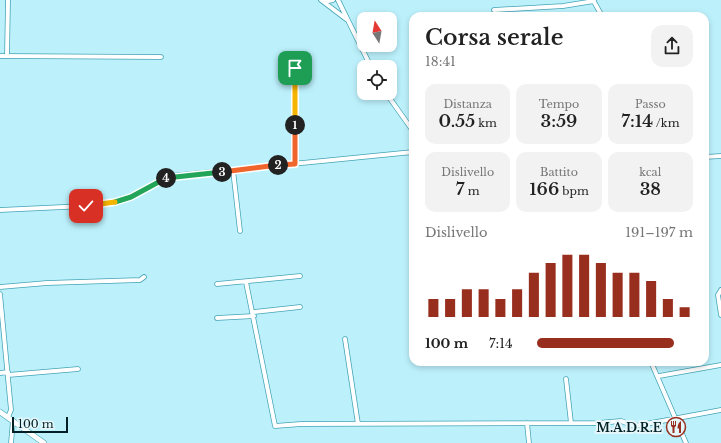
<!DOCTYPE html>
<html lang="it">
<meta charset="utf-8">
<style>
body{margin:0;font-family:"Libre Baskerville",serif;background:#f2f2f2;color:#222;height:100vh;display:flex;flex-direction:column;font-size:15px;white-space:nowrap}
*{box-sizing:border-box;margin:0}
p{font-size:13px;color:#767676}
.icon{flex:none;width:22px;height:22px;fill:none;stroke:currentColor;stroke-width:2;stroke-linecap:round;stroke-linejoin:round}
.map{position:relative;flex:1;overflow:hidden}
.details{position:absolute;left:409px;top:12px;width:300px;height:354px;display:flex;flex-direction:column;background:#fff;border-radius:12px;box-shadow:0 2px 6px #0003}
.details>*{flex:none}
.needle{width:26px;rotate:349deg}
.controls{position:absolute;left:357px;top:12px;display:grid;gap:8px}
.controls a{display:grid;place-items:center;width:40px;height:40px;border-radius:8px;background:#fff;box-shadow:0 2px 6px #0003;font-size:20px}
.scale{position:absolute;left:12px;bottom:10px;width:56px;box-sizing:border-box;padding-left:4px;border:2px solid #012025;border-top:0;font-size:11px;line-height:14px;white-space:nowrap;color:#012025;-webkit-text-stroke:3px #e6f7fb;paint-order:stroke}
.pin{position:absolute;display:grid;place-items:center;width:34px;height:34px;color:#fff;margin:-17px;border-radius:8px;box-shadow:0 2px 6px #0006}
.km{position:absolute;width:20px;height:20px;margin:-10px;border-radius:50%;background:#222;color:#fff;font-size:11px;line-height:20px;text-align:center}
.round{display:grid;place-items:center;flex:none;width:42px;height:42px;border-radius:12px;background:#f2f2f2}
.summary{display:flex;align-items:center;justify-content:space-between;height:68px;padding:0 16px}
h1{font-size:22px;font-weight:600;line-height:30px}
.figures{display:grid;grid-template-columns:repeat(3,1fr);gap:6px;height:68px;padding:4px 16px}
.figures div{display:grid;align-content:center;border-radius:10px;background:#f2f2f2;text-align:center}
.figures b{font-size:17px;font-weight:600}
.figures small{font-size:11px;font-weight:400}
.figures p{font-size:11px}
.chart{height:112px;padding:8px 16px}
.chart p{display:flex;justify-content:space-between}
.chart svg{width:100%;height:72px;margin-top:4px;stroke:#982e1e;stroke-width:6}
ul{padding:0 16px;list-style:none;font-size:13px}
li{display:grid;grid-template-columns:64px 48px 1fr;align-items:center;height:30px}
li i{height:10px;border-radius:5px;background:#982e1e}
.map>svg:first-child{display:block}
.lines{fill:none;stroke-linecap:round;stroke-linejoin:round}
.minor-casing{stroke:#43a3b5;stroke-width:5.5}
.tertiary-casing{stroke:#43a3b5;stroke-width:6}
.minor{stroke:#fff;stroke-width:4}
.tertiary{stroke:#fff;stroke-width:5}
.split-1-casing{stroke:#fff;stroke-width:8}
.split-2-casing{stroke:#fff;stroke-width:8}
.split-3-casing{stroke:#fff;stroke-width:8}
.split-4-casing{stroke:#fff;stroke-width:8}
.split-5-casing{stroke:#fff;stroke-width:8}
.split-6-casing{stroke:#fff;stroke-width:8}
.split-1{stroke:#f5b400;stroke-width:5}
.split-2{stroke:#f0652b;stroke-width:5}
.split-3{stroke:#f0652b;stroke-width:5}
.split-4{stroke:#22a559;stroke-width:5}
.split-5{stroke:#22a559;stroke-width:5}
.split-6{stroke:#f5b400;stroke-width:5}
.labels{text-anchor:middle;dominant-baseline:central;stroke-width:4;stroke-linejoin:round;paint-order:stroke}
.poi-label{font-size:12px;font-weight:bold;fill:#012025;stroke:#e6f7fb;text-anchor:end}
</style>
<div class="map">
<svg width="721" height="443" viewBox="0 0 721 443">
<rect width="100%" height="100%" fill="#bcf1fc"/>
<g class="lines">
<!-- minor casing -->
<g class="minor-casing">
<path id="minor" d="M321,0L346,19
M338,0L371,67
M593,0L602,16
M324,2L333,0
M494,10L563,6L594,1
M0,56L161,57
M7,56L8,0
M295,68V163
M386,93L413,131
M705,157L721,156
M233,170L240,231
M0,210L85,206L117,201L131,197L160,180L170,176L413,152
M246,282L275,426L301,424L598,423L621,421L635,426L721,410
M217,284L300,276
M0,287L47,283L140,280L144,277
M721,290L718,295L721,315
M0,294L11,410L8,417
M253,312L300,307
M217,318L254,316
M345,339L358,424
M651,362L686,443
M0,373L8,372
M8,375L78,369
M659,376L721,365
M566,379L571,423
M527,423L529,443
M11,443L13,421"/>
</g>
<!-- tertiary casing -->
<g class="tertiary-casing">
<path id="tertiary" d="M0,412L44,443"/>
</g>
<!-- minor -->
<use href="#minor" class="minor"/>
<!-- tertiary -->
<use href="#tertiary" class="tertiary"/>
</g>
<g class="lines">
<!-- split-1 casing -->
<g class="split-1-casing">
<path id="split-1" d="M295,125V68"/>
</g>
<!-- split-2 casing -->
<g class="split-2-casing">
<path id="split-2" d="M278,165L295,164V125"/>
</g>
<!-- split-3 casing -->
<g class="split-3-casing">
<path id="split-3" d="M222,172L278,165"/>
</g>
<!-- split-4 casing -->
<g class="split-4-casing">
<path id="split-4" d="M166,178L222,172"/>
</g>
<!-- split-5 casing -->
<g class="split-5-casing">
<path id="split-5" d="M115,202L131,197L166,178"/>
</g>
<!-- split-6 casing -->
<g class="split-6-casing">
<path id="split-6" d="M86,206L115,202"/>
</g>
<!-- split-1 -->
<use href="#split-1" class="split-1"/>
<!-- split-2 -->
<use href="#split-2" class="split-2"/>
<!-- split-3 -->
<use href="#split-3" class="split-3"/>
<!-- split-4 -->
<use href="#split-4" class="split-4"/>
<!-- split-5 -->
<use href="#split-5" class="split-5"/>
<!-- split-6 -->
<use href="#split-6" class="split-6"/>
</g>
<!-- icons -->
<defs>
<g id="restaurant-ring" transform="scale(1)"><circle r="9.5" fill="#e6f7fb" stroke="#982e1e" stroke-width="1.5"/><path d="M-5-6h1v4h1v-4h1v4h1v-4h1v5L-1.5 .5V6h-2V.5L-5-1ZM5-6V6H3V1.5H1.5Q1.5-4 5-6Z" fill="#982e1e"/></g>
</defs>
<g fill-rule="evenodd">
<use href="#restaurant-ring" x="676" y="427"/>
</g>
<g class="labels">
<!-- poi labels -->
<g class="poi-label">
<text x="662" y="427">M.A.D.R.E</text>
</g>
</g>
</svg>
<div class="controls">
<a><svg class="needle" viewBox="-14 -14 28 28"><path d="M0-13l5 13h-10z" fill="#e53935"/><path d="M0 13l5-13h-10z" fill="#767676"/></svg></a>
<a><svg class="icon" aria-label="locate" viewBox="0 0 24 24"><circle cx="12" cy="12" r="6"/><path d="M12 2v4M12 18v4M2 12h4M18 12h4"/></svg></a>
</div>
<div class="scale">100 m</div>
<div class="pin" style="left:295px;top:68px;background:#1e9e55"><svg class="icon" aria-label="arrive" viewBox="0 0 24 24"><path d="M6 21V4h12l-3 4 3 4H6"/></svg></div>
<div class="pin" style="left:86px;top:206px;background:#d93025"><svg class="icon" aria-label="check" viewBox="0 0 24 24"><path d="M5 12l5 5 9-10"/></svg></div>
<b class="km" style="left:295px;top:125px">1</b>
<b class="km" style="left:278px;top:165px">2</b>
<b class="km" style="left:222px;top:172px">3</b>
<b class="km" style="left:166px;top:178px">4</b>
<section class="details">
<div class="summary"><div><h1>Corsa serale</h1><p>18:41</p></div><a class="round"><svg class="icon" aria-label="share" viewBox="0 0 24 24"><path d="M12 15V3M7 8l5-5 5 5M5 13v7h14v-7"/></svg></a></div>
<div class="figures">
<div><p>Distanza</p><b>0.55<small> km</small></b></div>
<div><p>Tempo</p><b>3:59</b></div>
<div><p>Passo</p><b>7:14<small> /km</small></b></div>
</div>
<div class="figures">
<div><p>Dislivello</p><b>7<small> m</small></b></div>
<div><p>Battito</p><b>166<small> bpm</small></b></div>
<div><p>kcal</p><b>38</b></div>
</div>
<div class="chart"><p><span>Dislivello</span>191–197 m</p>
<svg viewBox="0 0 160 44" preserveAspectRatio="none"><path d="M5 44V33M15 44V33M25 44V27M35 44V27M45 44V33M55 44V27M65 44V17M75 44V11M85 44V6M95 44V6M105 44V11M115 44V17M125 44V17M135 44V22M145 44V33M155 44V38"/></svg>
</div>
<ul>
<li><b>100 m</b>7:14<i style="width:88%"></i></li>
</ul>
</section>
</div>
